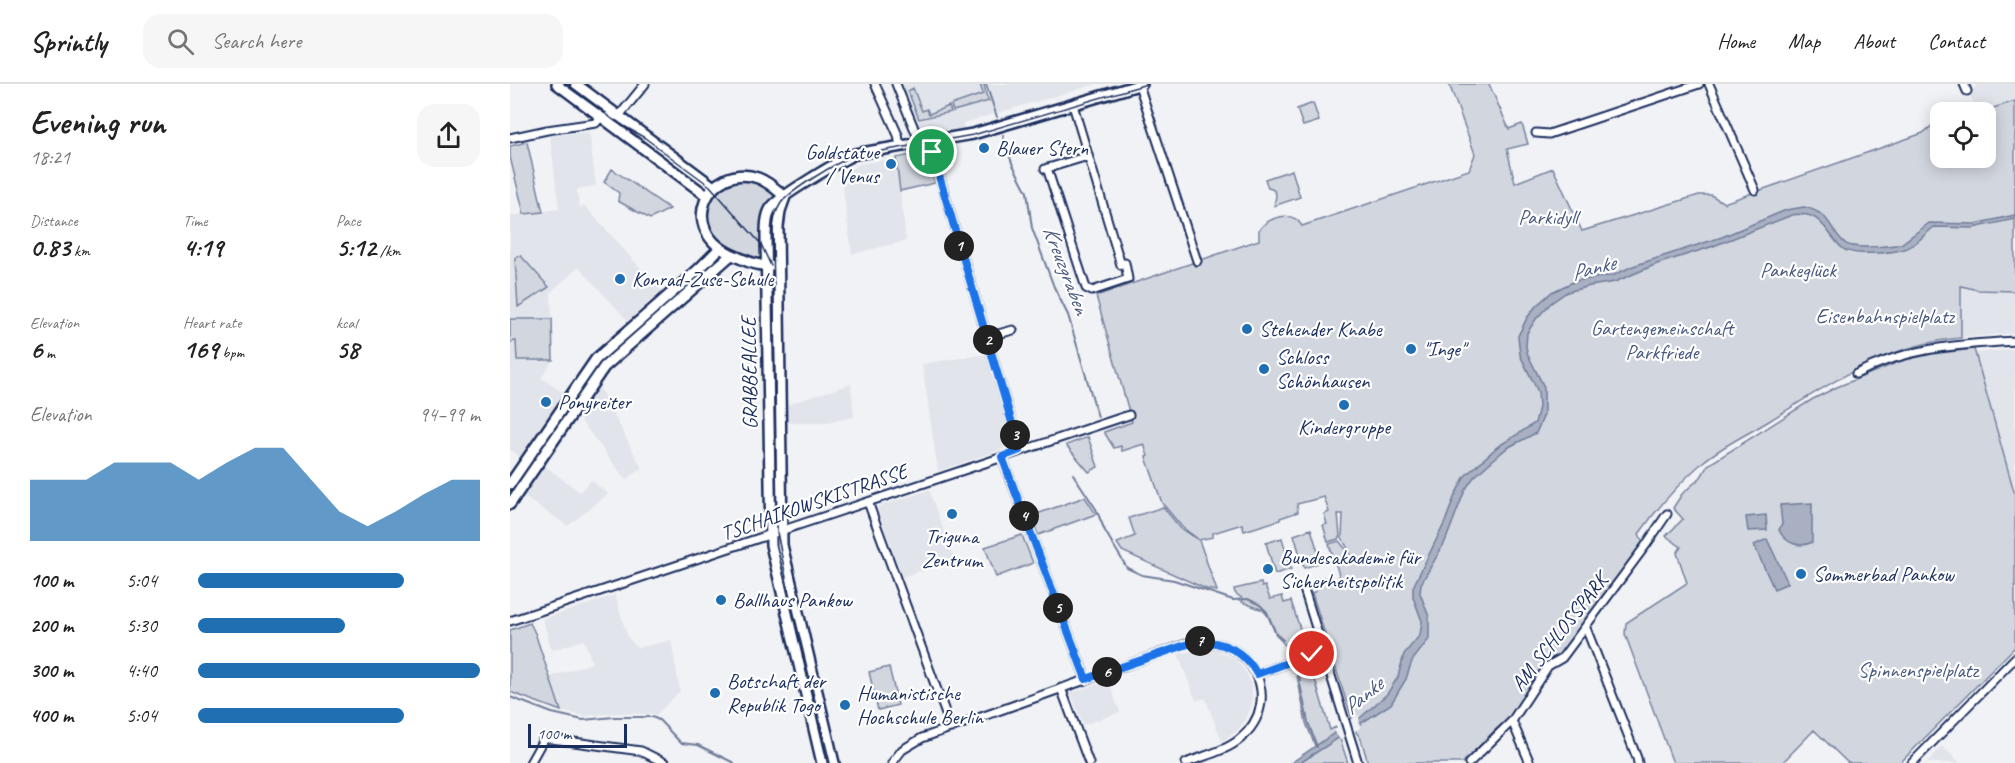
<!DOCTYPE html>
<meta charset="utf-8">
<style>
body{margin:0;font-family:Caveat,sans-serif;background:#f6f6f6;color:#222;height:100vh;display:flex;flex-direction:column;font-size:22px;white-space:nowrap}
*{box-sizing:border-box;margin:0}
p{font-size:20px;color:#767676}
.icon{flex:none;width:33px;height:33px;fill:none;stroke:currentColor;stroke-width:2;stroke-linecap:round;stroke-linejoin:round}
.map{position:relative;flex:1;overflow:hidden}
.drawer{display:flex;flex-direction:column;background:#fff;width:510px}
.drawer>*{flex:none}
.buttons{position:absolute;left:1420px;top:18px;display:grid;gap:12px}
.buttons a{display:grid;place-items:center;width:66px;height:66px;border-radius:12px;background:#fff;box-shadow:0 3px 15px #0003;font-size:30px}
.scale{position:absolute;left:18px;bottom:15px;width:99px;box-sizing:border-box;padding-left:6px;border:3px solid #1b2f5e;border-top:0;font-size:16px;line-height:21px;white-space:nowrap;color:#1b2f5e;-webkit-text-stroke:4px #fff;paint-order:stroke}
.pin{position:absolute;display:grid;place-items:center;width:51px;height:51px;color:#fff;margin:-26px;border:3px solid #fff;border-radius:50%;box-shadow:0 2px 6px #0007}
.km{position:absolute;width:30px;height:30px;margin:-15px;border-radius:50%;background:#222;color:#fff;font-size:16px;line-height:30px;text-align:center}
.round{display:grid;place-items:center;flex:none;width:63px;height:63px;border-radius:18px;background:#f6f6f6}
.headline{display:flex;align-items:center;justify-content:space-between;height:102px;padding:0 30px}
h1{font-size:33px;font-weight:800;line-height:45px}
.stats{display:grid;grid-template-columns:repeat(3,1fr);gap:9px;height:102px;padding:6px 30px}
.stats div{display:grid;align-content:center}
.stats b{font-size:26px;font-weight:800}
.stats small{font-size:16px;font-weight:400}
.stats p{font-size:16px}
.chart{height:168px;padding:12px 30px}
.chart p{display:flex;justify-content:space-between}
.chart svg{width:100%;height:108px;margin-top:6px;fill:#1f6fb2;opacity:.7}
ul{padding:0 30px;list-style:none;font-size:20px}
li{display:grid;grid-template-columns:96px 72px 1fr;align-items:center;height:45px}
li i{height:15px;border-radius:8px;background:#1f6fb2}
header{display:flex;align-items:center;gap:36px;box-sizing:border-box;height:84px;padding:0 30px;background:#fff;border-bottom:2px solid #e0e0e0}
header strong{font-size:28px}
nav{display:flex;gap:33px;margin-inline-start:auto;font-size:21px}
.search{width:420px;height:54px;background:#f6f6f6;display:flex;align-items:center;gap:15px;box-sizing:border-box;padding:0 21px;border-radius:18px;color:#767676;font-size:22px}
main{display:flex;flex:1;min-height:0}
.map>svg:first-child{display:block}
.built{fill:#e1e4ea}
.green{fill:#d2d6df;stroke:#76829e;stroke-width:1.5}
.water{fill:#a8b0c2;stroke:#707c9a;stroke-width:1.5}
.pier{fill:#f1f2f5}
.lines{fill:none;stroke-linecap:round;stroke-linejoin:round}
.stream{stroke:#707c9a;stroke-width:2}
.minor-casing{stroke:#1b2f5e;stroke-width:11}
.major-casing{stroke:#1b2f5e;stroke-width:14}
.minor{stroke:#fff;stroke-width:7}
.major{stroke:#fff;stroke-width:9}
.tram{stroke:#1b2f5e;stroke-width:1.5}
.route-casing{stroke:#fff;stroke-width:12}
.route{stroke:#1a73e8;stroke-width:8}
.poi-dot{fill:#1f6fb2;stroke:#fff;stroke-width:2}
.labels{text-anchor:middle;dominant-baseline:central;stroke-width:4.5;stroke-linejoin:round;paint-order:stroke}
.poi-label{font-size:21px;fill:#1b2f5e;stroke:#fff;text-anchor:start}
.park-label{font-size:21px;fill:#49597e;stroke:#fff}
.street-label{font-size:21px;fill:#1b2f5e;stroke:#fff}
.water-label{font-size:22px;font-style:italic;fill:#4c5c81;stroke:#fff}
</style>
<header>
<strong>Sprintly</strong>
<div class="search"><svg class="icon" aria-label="search" viewBox="0 0 24 24"><circle cx="10" cy="10" r="6"/><path d="M15 15l6 6"/></svg>Search here</div>
<nav><a>Home</a><a>Map</a><a>About</a><a>Contact</a></nav>
</header>
<main>
<section class="drawer">
<div class="headline"><div><h1>Evening run</h1><p>18:21</p></div><a class="round"><svg class="icon" aria-label="share" viewBox="0 0 24 24"><path d="M12 15V3M7 8l5-5 5 5M5 13v7h14v-7"/></svg></a></div>
<div class="stats">
<div><p>Distance</p><b>0.83<small> km</small></b></div>
<div><p>Time</p><b>4:19</b></div>
<div><p>Pace</p><b>5:12<small> /km</small></b></div>
</div>
<div class="stats">
<div><p>Elevation</p><b>6<small> m</small></b></div>
<div><p>Heart rate</p><b>169<small> bpm</small></b></div>
<div><p>kcal</p><b>58</b></div>
</div>
<div class="chart"><p><span>Elevation</span>94–99 m</p>
<svg viewBox="0 0 160 44" preserveAspectRatio="none"><path d="M0 44V19L10 19L20 19L30 12L40 12L50 12L60 19L70 12L80 6L90 6L100 19L110 32L120 38L130 32L140 25L150 19L160 19V44z"/></svg>
</div>
<ul>
<li><b>100 m</b>5:04<i style="width:73%"></i></li>
<li><b>200 m</b>5:30<i style="width:52%"></i></li>
<li><b>300 m</b>4:40<i style="width:100%"></i></li>
<li><b>400 m</b>5:04<i style="width:73%"></i></li>
</ul>
</section>
<div class="map">
<svg width="1505" height="679" viewBox="0 0 1505 679">
<rect width="100%" height="100%" fill="#f1f2f5"/>
<filter id="ink" filterUnits="userSpaceOnUse"><feTurbulence type="fractalNoise" baseFrequency=".0167" numOctaves="2"/><feDisplacementMap in="SourceGraphic" scale="12" xChannelSelector="R" yChannelSelector="G"/><feConvolveMatrix kernelMatrix="1 2 1 2 8 2 1 2 1" color-interpolation-filters="sRGB"/></filter>
<g filter="url(#ink)">
<!-- built -->
<path class="built" d="M390,0H587L453,39L454,46L414,52L411,51Z
M1465,0H1505V17L1468,28L1458,7L1466,3Z
M79,48L86,102L67,105L69,123L75,122L151,207L118,237L69,183L41,208L42,235H0V132L49,125L40,52Z
M386,74L396,157L342,170L331,90L350,80Z
M1451,201L1468,206L1505,207V249L1451,254Z
M6,257L7,276H43L31,294L54,309L10,373L3,367H0V258Z
M1505,265V411L1465,269Z
M477,270L502,362L428,387L412,280Z
M341,300L344,333L312,339H276V321Z
M89,303L132,384L116,396L68,333Z
M35,382L70,408L81,396L98,410L58,442L14,413Z
M419,406L444,475L392,493L367,423Z
M105,511L118,554L127,564L161,556L170,607L147,630L106,629L74,632L51,627L40,593L82,579L74,556L43,566L41,565L33,535Z
M692,564L707,566L726,576L737,590L742,604V620L736,635L726,648L712,657L695,614L686,617L668,570Z
M598,596L610,628L573,641L561,609Z
M1432,662L1450,679H1416Z"/>
<!-- green -->
<path class="green" d="M470,0H474L476,11L479,17L443,27L441,21L473,10Z
M939,0H979L999,45L1012,40L1018,60L997,65L1005,99L1043,84L1072,147L1189,111H1201L1214,119L1413,49L1430,35L1431,74H1476V28H1471L1505,17V207L1468,206L1451,202V254C1374,261 1323,298 1259,337C1238,350 1212,362 1193,378C1168,400 1148,423 1129,450L1133,458L1130,464L1051,569L1035,580L999,634L984,647L953,679H858L851,655L846,648L802,509L806,507L805,495L814,493L816,499L830,494L825,478L843,474L832,454L833,430H828L830,452L828,455L818,458L813,441L817,440L814,430L819,428L814,413L787,420L788,428L770,434V436L734,447L732,440L703,449V453L689,456L707,507L696,505L612,467L607,459L625,452L619,434L653,423L671,445L688,455L672,443L652,419L636,373L638,372L634,360L612,367L611,362L604,364L594,348L622,338L586,212L749,156V146C759,133 782,125 792,142L959,86L965,70Z
M403,4L412,27L417,25L419,30L439,22L441,28L409,35L398,7Z
M803,19L809,37L793,42L787,25Z
M17,58L33,128L14,130L0,73V62Z
M416,68L425,99L390,107L386,74Z
M102,85L160,125L140,135L108,117L109,109L94,98Z
M782,86L790,113L764,122C765,115 770,106 758,104L755,95Z
M230,95L251,98L266,110L251,176C233,175 206,161 198,143C196,139 197,133 197,129C200,110 211,100 230,95Z
M7,172H11L39,203L8,223L5,174Z
M0,235H42L43,276H7L6,257L0,258Z
M1464,265L1505,411V563L1390,679H1338L1304,646L1272,679H1163L1115,550L1116,539L1177,499L1167,469L1171,463L1156,452L1173,435L1163,424L1172,410L1191,393L1198,381L1303,315L1327,303L1391,277L1422,270Z
M578,353L588,383L579,388L556,361Z
M575,413L586,430L528,451L521,432Z
M801,445L811,478L794,484L784,451Z
M512,451L523,479L486,493L475,463Z
M772,454L781,485L765,490L756,459Z
M829,457L839,469L838,471L824,476L819,460Z
M751,499L752,503L755,502L760,515L772,512L774,519L781,517L796,563L778,569L776,562L766,551L758,532L753,526L732,518L733,515L725,509L724,505Z
M20,539L25,549L51,627L0,608V546Z
M801,582L820,646L826,643L838,679H790L805,669V662L796,639L786,586Z
M379,583L388,621L368,626L359,588Z"/>
<!-- water -->
<path class="water" d="M1294,123C1323,130 1317,144 1335,159C1342,166 1381,162 1391,160L1419,139L1465,140L1505,131V135L1463,144L1424,143C1416,149 1409,158 1399,163C1388,169 1342,173 1332,164C1315,148 1312,126 1282,131L1201,163L1147,180L1105,198L1080,202L1057,208L1041,219L1026,235L1017,249L1016,263L1018,271L1034,303V331L1026,349L997,364L984,375L964,393L955,406L935,458L911,500L910,509L919,533V555L902,577L896,595L881,620L790,679H781L826,648L850,634L877,610L888,593L894,570L910,551L912,537L903,513V503L935,438L945,411L955,392L987,363L1025,339L1029,323L1028,308L1010,271L1008,252L1017,234L1026,222L1042,208L1065,197L1104,191L1123,182L1212,153L1276,126Z
M1302,419V458C1290,465 1275,459 1269,446L1272,440L1270,421Z
M1256,431L1257,446L1238,447L1236,433Z
M1257,455L1278,499L1264,505L1244,461Z"/>
<!-- pier -->
<path class="pier" d="M849,631L850,644L830,656L824,646Z"/>
<g class="lines">
<!-- stream -->
<path class="stream" d="M476,0L487,33
M493,52L502,79L517,108L522,144L544,203L558,231L588,333
M563,390L586,425L595,447L617,484L632,491L664,496L723,516L738,515L750,521L757,528L766,550L773,556
M789,591L790,597
M790,600L798,638L807,663
M0,613L42,629L73,636L104,633H142L149,636L171,659L188,661L224,679"/>
<!-- minor casing -->
<g class="minor-casing">
<path id="minor" d="M365,0L388,51L390,62
M386,0L410,59
M1199,0L1245,106
M1454,0L1457,7
M629,1L687,177
M1026,49L1039,50L1189,0
M0,54L37,46L86,39L91,33L109,32L135,0
M419,57L510,366
M537,84L576,204L582,207L618,195L615,179L611,181L563,21
M535,85L578,72
M477,253L503,246
M1346,290C1395,263 1450,261 1505,257
M492,373L576,595
M358,418L441,644
M794,505L848,679
M0,537L619,331
M1076,544L1127,674L1128,679
M747,590L814,566
M551,604L579,679
M1002,637L1020,679
M20,679L34,654L131,667L155,679
M382,679L392,666L412,654L679,559C740,548 777,615 730,655C716,667 693,672 676,679
M959,679L1002,637L1038,582L1052,574L1136,461L1157,430
M1402,679L1505,574"/>
</g>
<!-- major casing -->
<g class="major-casing">
<path id="major" d="M47,0L197,112
M66,0L204,103
M275,113L270,127L268,143L272,461L324,679
M260,182C247,182 237,177 225,172C163,146 200,77 248,94C259,98 267,106 275,113
M0,400L86,275L189,185L209,165
M0,420L94,283L221,171
M312,679L261,461L256,152C256,143 256,132 261,124C268,113 331,76 345,70L463,50L632,0"/>
</g>
<!-- minor -->
<use href="#minor" class="minor"/>
<!-- major -->
<use href="#major" class="major"/>
<!-- tram -->
<path class="tram" d="M54,0L105,37L135,54L200,102L251,160L261,182
M320,679L279,509L267,448L263,146C264,136 265,128 271,119C281,106 326,79 343,72L463,51L637,0"/>
</g>
</g>
<g class="lines" filter="url(#ink)">
<!-- route casing -->
<g class="route-casing">
<path id="route" d="M422,68L510,366L492,373L576,595L687,557C713,557 734,567 747,590L802,570"/>
</g>
<!-- route -->
<use href="#route" class="route"/>
</g>
<!-- markers -->
<g class="poi-dot">
<circle cx="474" cy="64" r="6"/>
<circle cx="381" cy="80" r="6"/>
<circle cx="110" cy="195" r="6"/>
<circle cx="737" cy="245" r="6"/>
<circle cx="901" cy="265" r="6"/>
<circle cx="754" cy="285" r="6"/>
<circle cx="36" cy="318" r="6"/>
<circle cx="834" cy="321" r="6"/>
<circle cx="442" cy="430" r="6"/>
<circle cx="758" cy="485" r="6"/>
<circle cx="1291" cy="490" r="6"/>
<circle cx="211" cy="516" r="6"/>
<circle cx="205" cy="609" r="6"/>
<circle cx="335" cy="621" r="6"/>
</g>
<g class="labels">
<!-- poi labels -->
<g class="poi-label">
<text x="486" y="64">Blauer Stern</text>
<text x="369" y="68" text-anchor="end">Goldstatue<tspan x="369" dy="24">/ Venus</tspan></text>
<text x="122" y="195">Konrad-Zuse-Schule</text>
<text x="749" y="245">Stehender Knabe</text>
<text x="913" y="265">"Inge"</text>
<text x="766" y="273">Schloss<tspan x="766" dy="24">Schönhausen</tspan></text>
<text x="48" y="318">Ponyreiter</text>
<text x="834" y="343" text-anchor="middle">Kindergruppe</text>
<text x="442" y="452" text-anchor="middle">Triguna<tspan x="442" dy="24">Zentrum</tspan></text>
<text x="770" y="473">Bundesakademie für<tspan x="770" dy="24">Sicherheitspolitik</tspan></text>
<text x="1303" y="490">Sommerbad Pankow</text>
<text x="223" y="516">Ballhaus Pankow</text>
<text x="217" y="597">Botschaft der<tspan x="217" dy="24">Republik Togo</tspan></text>
<text x="347" y="609">Humanistische<tspan x="347" dy="24">Hochschule Berlin</tspan></text>
</g>
<!-- park labels -->
<g class="park-label">
<text x="1038" y="133">Parkidyll</text>
<text x="1288" y="186">Pankeglück</text>
<text x="1375" y="232">Eisenbahnspielplatz</text>
<text x="1152" y="244">Gartengemeinschaft<tspan x="1152" dy="24">Parkfriede</tspan></text>
<text x="1408" y="586">Spinnenspielplatz</text>
</g>
<!-- street labels -->
<g class="street-label">
<text transform="translate(239 289) rotate(-91)">GRABBEALLEE</text>
<text transform="translate(304 418) rotate(-19)">TSCHAIKOWSKISTRASSE</text>
<text transform="translate(1049 548) rotate(-52)">AM SCHLOSSPARK</text>
</g>
<!-- water labels -->
<g class="water-label">
<text transform="translate(1083 184) rotate(-15)">Panke</text>
<text transform="translate(556 186) rotate(69)">Kreuzgraben</text>
<text transform="translate(853 612) rotate(-40)">Panke</text>
</g>
</g>
</svg>
<div class="buttons">
<a><svg class="icon" aria-label="locate" viewBox="0 0 24 24"><circle cx="12" cy="12" r="6"/><path d="M12 2v4M12 18v4M2 12h4M18 12h4"/></svg></a>
</div>
<div class="scale">100 m</div>
<div class="pin" style="left:422px;top:68px;background:#1e9e55"><svg class="icon" aria-label="arrive" viewBox="0 0 24 24"><path d="M6 21V4h12l-3 4 3 4H6"/></svg></div>
<div class="pin" style="left:802px;top:570px;background:#d93025"><svg class="icon" aria-label="check" viewBox="0 0 24 24"><path d="M5 12l5 5 9-10"/></svg></div>
<b class="km" style="left:449px;top:162px">1</b>
<b class="km" style="left:478px;top:256px">2</b>
<b class="km" style="left:505px;top:351px">3</b>
<b class="km" style="left:514px;top:432px">4</b>
<b class="km" style="left:548px;top:524px">5</b>
<b class="km" style="left:597px;top:588px">6</b>
<b class="km" style="left:690px;top:557px">7</b>
</div>
</main>
